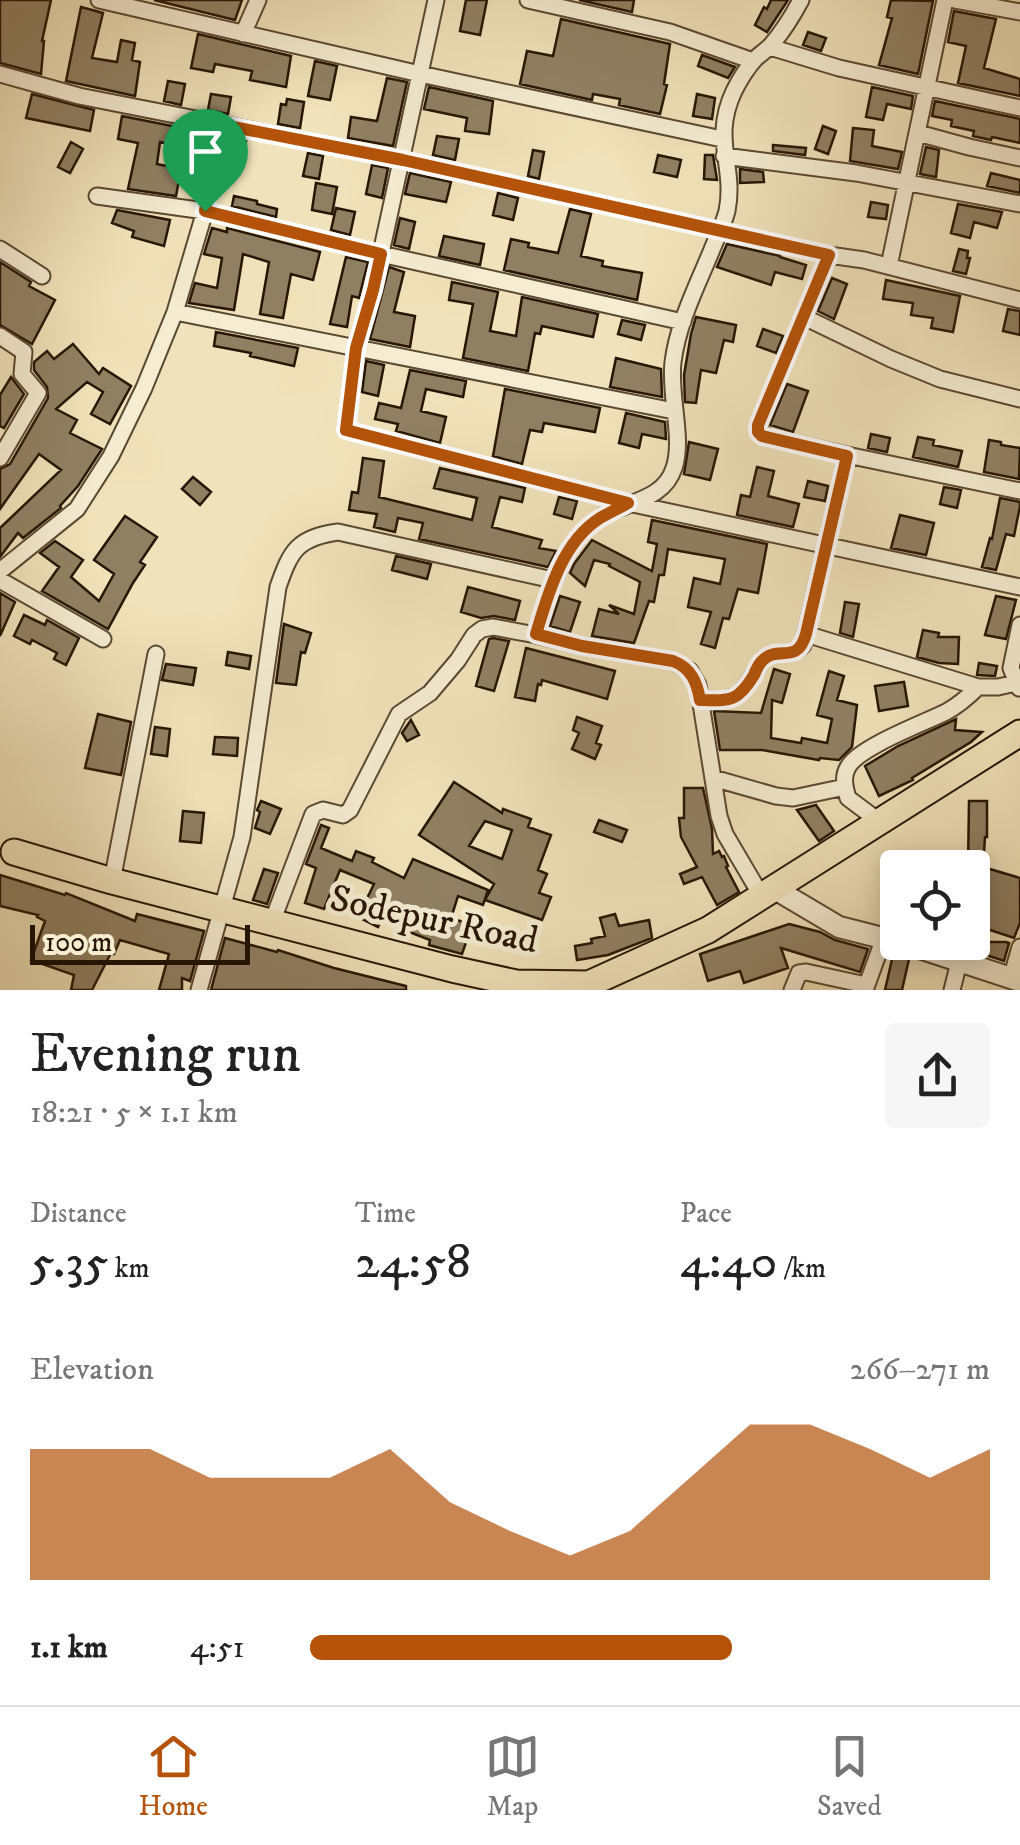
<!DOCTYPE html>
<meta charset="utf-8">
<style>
body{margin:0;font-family:"IM FELL DW Pica",serif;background:#f6f6f6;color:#222;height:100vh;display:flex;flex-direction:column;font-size:38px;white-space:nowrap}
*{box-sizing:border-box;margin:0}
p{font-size:32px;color:#767676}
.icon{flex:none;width:55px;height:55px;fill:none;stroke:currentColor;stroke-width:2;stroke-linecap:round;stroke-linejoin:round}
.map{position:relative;height:990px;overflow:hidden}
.panel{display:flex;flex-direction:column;background:#fff;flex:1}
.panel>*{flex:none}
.fabs{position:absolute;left:880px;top:850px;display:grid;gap:20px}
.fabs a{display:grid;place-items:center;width:110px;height:110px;border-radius:10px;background:#fff;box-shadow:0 5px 25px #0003;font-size:50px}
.scale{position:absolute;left:30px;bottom:25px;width:220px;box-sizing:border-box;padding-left:10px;border:5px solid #281604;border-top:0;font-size:28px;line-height:35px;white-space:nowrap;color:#281604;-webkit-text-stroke:8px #f5ecd2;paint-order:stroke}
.pin{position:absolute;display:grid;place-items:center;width:85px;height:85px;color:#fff;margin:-102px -42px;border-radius:50% 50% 50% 0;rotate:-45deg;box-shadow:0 0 10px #0007}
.pin .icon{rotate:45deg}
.round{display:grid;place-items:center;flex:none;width:105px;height:105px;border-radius:10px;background:#f6f6f6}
.headline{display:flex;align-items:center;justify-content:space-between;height:170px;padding:0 30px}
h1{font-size:55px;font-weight:600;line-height:75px}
.figures{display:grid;grid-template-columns:repeat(3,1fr);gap:15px;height:170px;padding:10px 30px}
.figures div{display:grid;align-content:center}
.figures b{font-size:50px;font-weight:600}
.figures small{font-size:28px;font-weight:400}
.figures p{font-size:28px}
.chart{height:280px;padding:20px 30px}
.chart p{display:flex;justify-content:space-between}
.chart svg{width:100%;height:180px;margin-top:10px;fill:#b45309;opacity:.7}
ul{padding:0 30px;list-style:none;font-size:32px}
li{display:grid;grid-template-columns:160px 120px 1fr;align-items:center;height:75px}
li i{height:25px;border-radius:12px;background:#b45309}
.tab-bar{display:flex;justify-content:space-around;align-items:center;height:140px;border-top:2px solid #e0e0e0;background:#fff;font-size:28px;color:#767676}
.tab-bar a{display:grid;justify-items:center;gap:5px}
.tab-bar .active{color:#b45309}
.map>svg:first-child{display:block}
.building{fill:#908063;stroke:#281604;stroke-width:2.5;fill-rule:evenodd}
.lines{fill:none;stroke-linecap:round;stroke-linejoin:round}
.minor-casing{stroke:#5a4932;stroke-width:19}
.tertiary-casing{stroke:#5a4932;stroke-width:24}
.primary-casing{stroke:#281604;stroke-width:29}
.minor{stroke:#f5ecd2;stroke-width:15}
.tertiary{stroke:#f5ecd2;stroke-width:20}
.primary{stroke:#f0e2ba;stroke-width:25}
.route-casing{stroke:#fff;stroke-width:20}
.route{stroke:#b45309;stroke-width:12}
.labels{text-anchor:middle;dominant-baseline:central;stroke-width:10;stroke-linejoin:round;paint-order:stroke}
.street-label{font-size:38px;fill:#281604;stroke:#f5ecd2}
</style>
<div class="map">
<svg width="1020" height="990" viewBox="0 0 1020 990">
<rect width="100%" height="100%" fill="#f0e2ba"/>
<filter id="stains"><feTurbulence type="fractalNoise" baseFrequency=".002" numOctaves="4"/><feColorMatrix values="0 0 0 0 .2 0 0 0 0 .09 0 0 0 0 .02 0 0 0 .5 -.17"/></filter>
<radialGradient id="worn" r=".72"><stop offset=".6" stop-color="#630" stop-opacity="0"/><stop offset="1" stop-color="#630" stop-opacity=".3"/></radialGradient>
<!-- building -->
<path class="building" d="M0,0H51L42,41H44L41,74L0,63Z
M154,0H242L235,20Z
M466,0H487L480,35L460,31Z
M579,0H634L632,12Z
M771,0H788L767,32L755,25L764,7L767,9Z
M891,0L933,1L918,74L879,65L892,18L887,17Z
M81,7L103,13L92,58L117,62L121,40L135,43L132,60L140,62L135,96L66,81Z
M954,11L996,19L984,68L1020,79V96L958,83L966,46L948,42Z
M561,19L670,44L664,84L667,85L660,114L619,105L620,99L593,94L592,100L520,84L527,51L553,56Z
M808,32L826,38L821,51L803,45Z
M198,34L291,56L286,87L250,80L252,71L215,64L213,72L191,68Z
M702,55L735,67L728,78L698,66Z
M315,61L337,66L330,100L308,96Z
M387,78L407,82L393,146L348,138L351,117L377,121Z
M168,81L185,84L181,105L164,101Z
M429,87L493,101L489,134L465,131L467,118L424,109Z
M872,87L913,96L911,109L887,104L883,120L866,117Z
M32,94L94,110L90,131L26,118Z
M211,94L231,97L228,114L208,110Z
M697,94L715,98L712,119L693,116Z
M287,99L304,102L300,128L278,124L281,104L286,105Z
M935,101L1020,119V143L992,137L991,140L973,136L974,131L951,126L952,120L932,116Z
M122,116L182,128L178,146L160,142L157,164L181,169L176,196L128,189L138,143L118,139Z
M823,126L836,131L828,154L815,149Z
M853,128L874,130L872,146L902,152L898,169L850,161Z
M437,136L459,139L455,160L433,155Z
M227,139L246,141L243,159L225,155Z
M71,142L83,149L70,173L58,167Z
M773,145L806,148L805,155L773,151Z
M926,147L939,150L936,177L920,174Z
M533,150L544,152L539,179L528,176Z
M308,153L323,156L319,179L303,176Z
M658,155L681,160L677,177L654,172Z
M705,155H713L717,180L704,179Z
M372,165L388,168L382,198L366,194Z
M740,169L763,172L764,182L740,183Z
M410,173L451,182L446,202L405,194Z
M991,173L1020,180V193L987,186Z
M316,183L337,187L332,214L312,210Z
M498,193L518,198L513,220L493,215Z
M234,196L257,201V204L277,209L276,217L232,206Z
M871,202L888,205L886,219L868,217Z
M958,204L1002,212L997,228L974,222L970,238L951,233Z
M336,208L355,212L350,235L331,230Z
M570,209L591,214L581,256L603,261L602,266L642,273L637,300L504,270L511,239L529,243L528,247L558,253Z
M117,210L170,220L164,246L132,237L134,231L112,223Z
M400,218L415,222L409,249L394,245Z
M212,228L227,232V228L320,252L313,280L291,274L283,318L260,314L269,262L243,254L234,310L189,303L195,283L217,288L222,258L204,254Z
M444,236L484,244L480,265L439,256Z
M727,244L780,256V257L806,265L802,279L775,272L771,285L717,267Z
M959,249L968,251L967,258H970L966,274L953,271Z
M346,257L368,262L359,298L352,296L347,327L330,324Z
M0,262L31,282L29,286L55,300L32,344L0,325Z
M389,267L404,272L394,312L415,316L410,347L370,339Z
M832,278L847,284L834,319L818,311Z
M886,280L960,296L953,332L931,328L933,318L911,315L913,303L883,299Z
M452,282L498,292L490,331L516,336L522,297L598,314L593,337L542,326L540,334L535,333L528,371L463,358L473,304L449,300Z
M1008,309L1020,311V335L1003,331Z
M696,317L736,325L733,342L724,340L716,373L701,370L696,403L685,402L684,375L691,334Z
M622,320L645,325L641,340L618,334Z
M763,329L783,336L776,353L757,346Z
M216,332L298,348L294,366L250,356L251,353L214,346Z
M73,344L99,374L103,368L131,386L110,424L91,414L103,392L87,382L56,409L77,420L70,433L102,449L78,486L60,506L61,508L23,538L18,533L0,557V528L61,470L39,454L0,509V469L10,464L48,398L47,387L34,370V362L47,351L54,359Z
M616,358L661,369L662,397L610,387Z
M366,361L384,365L378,396L362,392Z
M410,370L466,381L463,397L426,389L421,411L446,417L440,443L396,431L398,424L375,419L379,403L401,408Z
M11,377L24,394L4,428L0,426V395Z
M787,384L808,391L793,432L770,425Z
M505,389L600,408L595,432L544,423L542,432L530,430L522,464L493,456Z
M626,413L665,422L666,439L642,434L639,448L619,443Z
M871,434L890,438L887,452L868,448Z
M918,437L934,440L933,445L962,451L958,467L913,457Z
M989,440L1001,442V445L1020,448L1019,479L984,472Z
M689,442L718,449L710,480L684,474Z
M363,458L384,461L379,497L472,520L477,498L434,488L440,468L525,488L522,502L500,497L492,527L542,540L539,548L556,551L548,567L419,539L423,523L398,518L395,532L374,527L377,514L349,510L352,492L358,493Z
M757,467L774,471L768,496L799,504L793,527L737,515L741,495L750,497Z
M193,477L211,492L200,505L182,489Z
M808,481L828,486L825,501L804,497Z
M944,487L961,490L957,508L940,504Z
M559,497L577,501L572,519L554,514Z
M1000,498L1020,502V506L1014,536L1006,534L996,570L982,567L990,538L992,539Z
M900,515L934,523L926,555L891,548Z
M125,516L157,537L140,562L145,565L133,583L108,629L42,591L59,567L40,553L55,541L83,560L71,577L99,601L114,574L94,560Z
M652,520L767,544L758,593L738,589L729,619L723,618L715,648L701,644L711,612L688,607L694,578L720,584L725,559L668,549L664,575H659L654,602L649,601L634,643L592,636L599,609L619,614L609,605L634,614L640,582L609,566L610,564L594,560L585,586L570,573L574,564L592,540L652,571L657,544L648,542Z
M396,556L431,564L427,579L392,570Z
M468,587L520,601L515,620L494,616L481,618L461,612Z
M0,593L15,602L0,636Z
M560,596L580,602L570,632L550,626Z
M996,596L1016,600L1006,639L985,635Z
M845,602L859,604L853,637L840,633Z
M24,615L45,625L47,620L79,638L66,665L54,659L57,653L32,640L30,644L14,636Z
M284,624L311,633L305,653L301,652L296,685L276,683Z
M923,630L939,633L938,637H959L958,664L939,663L917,657Z
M493,638L509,641L494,691L476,686L489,639Z
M526,648L615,671L607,699L542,680L541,685L538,684L535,701L515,697Z
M228,652L251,656L249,669L226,665Z
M979,663L997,666L995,676L977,675Z
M166,664L196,668L193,685L162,680Z
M774,669L790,674L782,703L772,700L771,738L801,743L802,738L827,743L832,719L817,715L829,671L844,676L837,700L857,705L852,747L839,760L820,758L819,760L762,750H720L714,711L761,713Z
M904,682L908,706L879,711L875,686Z
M98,714L131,722L121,775L85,768Z
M577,717L602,726L596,743L601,745L595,759L572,749L579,733L573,730Z
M956,719L955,730L982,732L971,742L912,778L913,780L879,796L865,766L898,746Z
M411,720L419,735L407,741L402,733Z
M155,727L170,729L167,756L151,754Z
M215,737L238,738L237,756L213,754Z
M454,782L502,813L503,809L531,819L528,827L551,835L538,870L547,874L539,893L551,897L542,920L485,900L494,884L419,835ZM485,821L512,830L502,859L469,846Z
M684,788H703L712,829L713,854L719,851L722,857L724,856L728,866L726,867L739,892L717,905L702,877L684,884L680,874L697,867L681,837L679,818H684Z
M261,801L281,809L270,834L255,828L260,812L257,810Z
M969,801H987V837H985L983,867L1020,878V923L1014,938L972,924V868H968Z
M816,805L834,831L819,841L797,810Z
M183,811L204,813L201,843L180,841Z
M599,820L627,830L622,842L594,832Z
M321,825L329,828L321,848L352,861L356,851L374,858L372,862L404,878L413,859L488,890L483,905L458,896L451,918L472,925L462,954L429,945L430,940L381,921L378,927L358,917L374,884L340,870L324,909L305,903L316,868L306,864Z
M264,869L278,873L267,904L253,900Z
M0,875L65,895L66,893L135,921L137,914L204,931L190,981L182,978V990H159L169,954L120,940L114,954L111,953L92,990H71L74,975L31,960L45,921L37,917L38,915L0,906Z
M615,914L619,926L649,920L652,938L608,955L577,960L575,946L592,943L591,939L605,936L600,918Z
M789,924L820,932L835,940L868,949L860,972L781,948L788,968L744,983L740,971L708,981L700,954Z
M225,938L277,952L278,950L334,968L406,986V990H211Z
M947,942H1006L1009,943L1004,961Z
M893,955L909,959L902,990H885Z"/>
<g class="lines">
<!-- minor casing -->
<g class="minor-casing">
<path id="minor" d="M99,0L420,74L722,139
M436,0L373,290L356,347L346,430L628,503L1020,587
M528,0L670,32L753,61
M955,0L1020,12
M243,34L258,0
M770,47L839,68L1020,108
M0,74L79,96L403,160L829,255L864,260L1020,300
M918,133L969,147L1020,158
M724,156L856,173L1020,204
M97,196L205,211L381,254L683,322
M0,249L42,276
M829,255L758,425V431L770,438L847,455
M889,266L945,0
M175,312L674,411
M804,317L891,359L940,379L1020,399
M0,336L24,352L22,374L38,393L0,458
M0,571L77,509L111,456L144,388L175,312L205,211L218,124
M0,580L103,639
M806,634L978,687H998L1016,683
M1019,688L1011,668L1020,625
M700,700C735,701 739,700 757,669C760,664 761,660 767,657C780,650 792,657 803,645L847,455L1020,491
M713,778L776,796L793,798L845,787
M880,822L848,798C845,788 842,777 848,767C859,747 924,723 946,712C959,705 968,697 978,687
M112,881L156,654
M762,897L725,834L719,816L698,685L690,671L673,661L582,646L536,635C548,594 561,549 595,521C621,501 663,503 674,468C684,439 669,396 673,362C678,322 698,284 713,247C718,235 724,223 727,211C736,166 711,140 734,91C739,81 747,68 755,59C760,54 767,50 772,44C783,31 793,15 801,0
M272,922L313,814L323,810L343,815L350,810L399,714L430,693L458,660L474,635L482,629L493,627L536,635
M1011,979L1020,947
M199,990L242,837L278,587C291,550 297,538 338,532L553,580
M792,990L799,973L806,972L866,985
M865,990L884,938
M952,990L959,962"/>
</g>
<!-- tertiary casing -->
<g class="tertiary-casing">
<path id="tertiary" d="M775,889L839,927L898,942
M901,942L1020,981"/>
</g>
<!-- primary casing -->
<g class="primary-casing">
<path id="primary" d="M14,852L112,881L452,969L516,983L589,984L708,930L1020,733"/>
</g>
<!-- minor -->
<use href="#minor" class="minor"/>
<!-- tertiary -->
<use href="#tertiary" class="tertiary"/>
<!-- primary -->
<use href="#primary" class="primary"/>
</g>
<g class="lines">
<!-- route casing -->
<g class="route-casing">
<path id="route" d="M218,124L403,160L829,255L758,425V432L762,436L847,456L806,634C797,666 778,644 762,661C758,665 756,670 754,675C738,702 730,701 700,700C697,682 691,668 673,661L582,646L536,634C548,594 562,542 600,518C609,513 619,508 628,503L346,430L356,348L373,290L381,254L205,211Z"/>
</g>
<!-- route -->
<use href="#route" class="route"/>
</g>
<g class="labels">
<!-- street labels -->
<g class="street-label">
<text transform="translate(434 920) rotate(12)">Sodepur Road</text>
</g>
</g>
<rect width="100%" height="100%" filter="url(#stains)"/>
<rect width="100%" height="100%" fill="url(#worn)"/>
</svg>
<div class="fabs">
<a><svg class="icon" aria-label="locate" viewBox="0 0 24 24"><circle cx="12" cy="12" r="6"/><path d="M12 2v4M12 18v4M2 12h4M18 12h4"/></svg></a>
</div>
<div class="scale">100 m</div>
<div class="pin" style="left:205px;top:211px;background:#1e9e55"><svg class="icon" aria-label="arrive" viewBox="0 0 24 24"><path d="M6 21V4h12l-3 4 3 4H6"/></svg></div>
</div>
<section class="panel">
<div class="headline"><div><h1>Evening run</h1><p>18:21 · 5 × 1.1 km</p></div><a class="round"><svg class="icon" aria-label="share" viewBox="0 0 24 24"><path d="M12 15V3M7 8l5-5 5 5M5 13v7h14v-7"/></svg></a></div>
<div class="figures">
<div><p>Distance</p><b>5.35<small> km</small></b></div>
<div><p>Time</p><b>24:58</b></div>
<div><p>Pace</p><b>4:40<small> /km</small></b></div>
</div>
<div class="chart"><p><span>Elevation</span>266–271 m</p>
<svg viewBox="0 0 160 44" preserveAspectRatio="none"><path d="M0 44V12L10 12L20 12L30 19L40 19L50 19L60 12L70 25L80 32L90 38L100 32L110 19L120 6L130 6L140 12L150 19L160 12V44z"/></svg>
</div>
<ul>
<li><b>1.1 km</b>4:51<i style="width:62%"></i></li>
</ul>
</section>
<nav class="tab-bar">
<a class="active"><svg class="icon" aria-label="home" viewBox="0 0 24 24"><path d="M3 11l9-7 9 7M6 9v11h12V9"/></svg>Home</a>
<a><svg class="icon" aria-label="map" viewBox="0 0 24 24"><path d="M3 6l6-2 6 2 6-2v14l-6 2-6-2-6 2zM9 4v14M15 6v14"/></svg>Map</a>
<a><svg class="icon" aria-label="saved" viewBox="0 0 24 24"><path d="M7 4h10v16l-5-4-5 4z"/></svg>Saved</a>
</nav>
